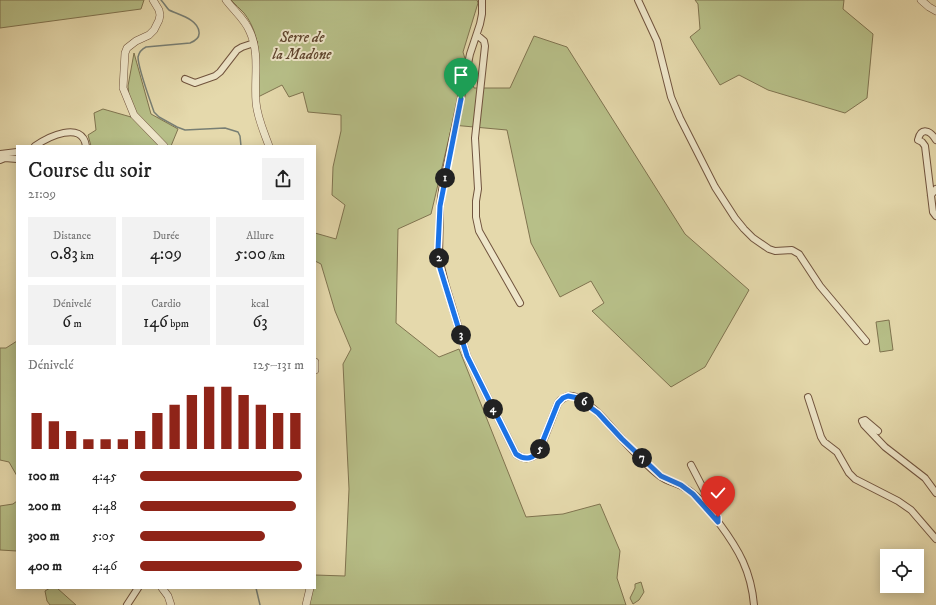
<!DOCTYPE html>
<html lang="fr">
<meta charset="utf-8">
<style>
body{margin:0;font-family:"IM FELL DW Pica",serif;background:#f2f2f2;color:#222;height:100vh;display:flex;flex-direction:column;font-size:15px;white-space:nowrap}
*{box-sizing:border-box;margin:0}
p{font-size:13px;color:#767676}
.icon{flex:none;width:22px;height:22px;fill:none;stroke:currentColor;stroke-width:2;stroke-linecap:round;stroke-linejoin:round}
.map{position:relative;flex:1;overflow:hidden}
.sheet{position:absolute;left:16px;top:145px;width:300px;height:444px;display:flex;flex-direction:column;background:#fff;border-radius:0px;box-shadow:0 2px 10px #0003}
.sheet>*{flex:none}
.tools{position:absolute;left:880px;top:549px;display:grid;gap:8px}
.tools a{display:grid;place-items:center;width:44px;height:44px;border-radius:0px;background:#fff;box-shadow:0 2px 10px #0003;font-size:20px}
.pin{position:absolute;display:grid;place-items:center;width:34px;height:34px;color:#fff;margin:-41px -17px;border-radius:50% 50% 50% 0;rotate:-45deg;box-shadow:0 0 4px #0007}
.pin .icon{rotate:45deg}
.km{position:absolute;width:20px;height:20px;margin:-10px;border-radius:50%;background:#222;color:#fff;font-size:11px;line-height:20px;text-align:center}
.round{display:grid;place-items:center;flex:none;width:42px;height:42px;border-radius:0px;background:#f2f2f2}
.summary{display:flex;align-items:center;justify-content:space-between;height:68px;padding:0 12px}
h1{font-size:22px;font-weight:600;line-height:30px}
.stats{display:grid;grid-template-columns:repeat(3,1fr);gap:6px;height:68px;padding:4px 12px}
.stats div{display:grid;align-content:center;border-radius:0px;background:#f2f2f2;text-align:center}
.stats b{font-size:17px;font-weight:600}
.stats small{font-size:11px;font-weight:400}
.stats p{font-size:11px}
.chart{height:112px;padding:8px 12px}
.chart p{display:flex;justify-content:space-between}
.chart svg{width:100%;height:72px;margin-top:4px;stroke:#8f2418;stroke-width:6}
ul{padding:0 12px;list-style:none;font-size:13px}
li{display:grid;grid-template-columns:64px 48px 1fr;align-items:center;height:30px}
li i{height:10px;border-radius:5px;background:#8f2418}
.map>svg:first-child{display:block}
.green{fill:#b7bf88;stroke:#807450}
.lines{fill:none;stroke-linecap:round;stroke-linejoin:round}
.stream{stroke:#787f74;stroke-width:1.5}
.minor-casing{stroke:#71543e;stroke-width:8}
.tertiary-casing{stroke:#71543e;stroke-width:8}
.minor{stroke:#eee6c9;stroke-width:6}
.tertiary{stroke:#eee6c9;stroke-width:7}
.route-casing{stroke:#fff;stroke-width:8}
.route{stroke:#1a73e8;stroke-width:5}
.labels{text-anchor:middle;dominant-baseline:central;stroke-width:4;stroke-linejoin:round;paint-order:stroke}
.park-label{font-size:15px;font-style:italic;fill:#60462f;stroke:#eee6c9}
</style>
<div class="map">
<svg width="936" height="605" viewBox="0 0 936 605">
<rect width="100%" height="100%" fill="#e5d9ac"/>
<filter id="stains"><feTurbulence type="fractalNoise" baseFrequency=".005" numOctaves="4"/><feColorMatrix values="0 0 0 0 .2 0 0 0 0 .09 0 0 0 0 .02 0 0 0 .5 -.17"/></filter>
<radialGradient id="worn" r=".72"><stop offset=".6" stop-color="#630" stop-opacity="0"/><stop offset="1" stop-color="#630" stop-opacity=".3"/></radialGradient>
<!-- green -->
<path class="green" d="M0,0H144L141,9L0,28Z
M231,0H477L478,3L463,52L474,88H510L534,36L567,47L685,234L749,290L705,367L671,387L592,311L604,303L591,281L560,297L531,243L507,130L452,125L431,214L398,229L396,323L439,357L459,349L526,517L563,514L600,504L620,551L617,578L626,605H308L312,588H315V575L345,576L349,489L343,364L351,349L335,311L321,264L315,261V233L336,239L345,205L332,195L333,167L341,131V115L308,112L303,92L289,97L282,85L258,97C259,68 263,37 244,13C240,9 235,4 231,0Z
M695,0H844L843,9L873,34L867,98L845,113L768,90L739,75L720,85L690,37L700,29L698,4Z
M134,53L151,114L178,129L171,146H91L88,135L96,130L94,113L103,109L131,117L128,86Z
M889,320L893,350L880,352L876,322Z
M17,341V476L9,462L0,460V348H6Z
M17,501V551L0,550V506L13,504Z
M641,582L644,592L639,600L633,604L630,598L635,588V584Z
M50,588H57L76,605H50L47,601L45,591Z"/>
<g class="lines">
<!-- stream -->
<path class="stream" d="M161,0C164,3 166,7 169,10C179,15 198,19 199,32C200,38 195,41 190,43L146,47C142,49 139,52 138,57C138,68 150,100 154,112L159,117L177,127L185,130L225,128L238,132L240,136L241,146
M256,588L260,605"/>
<!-- minor casing -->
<g class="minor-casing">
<path id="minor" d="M482,0V14L480,24L470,54L442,190L440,206L439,258L445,283L467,356L516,454C525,461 535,459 540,449L558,403C563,397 569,394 576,397C595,406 608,424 621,438C632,450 648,467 660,476C668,482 677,483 685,488C697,494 711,512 719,523C739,550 751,571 754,605
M638,0L657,41L671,97L680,118L715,187L735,218L744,229L753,238L769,249L775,251L792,250L799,254L820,286L866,341
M477,35L484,41L485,46L475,138L478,189L476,201V217L479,231L520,303
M185,79L195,83L215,76L220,72L237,50L242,47L254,43
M936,140C930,130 921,127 918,140L922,142L925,146L933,212L936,216
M35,146C48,137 82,120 86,146
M0,154L17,152
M0,160L5,158L17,159
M931,195L936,189
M808,397L821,437L824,442L837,452L849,473L855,479L898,501L911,510L936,539
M878,431L865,420L862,421L864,425L885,447L925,478L936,493
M691,465L718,517V520
M127,605L138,588"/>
</g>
<!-- tertiary casing -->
<g class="tertiary-casing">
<path id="tertiary" d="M153,0L159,10L160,15L159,20L154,30L149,35L136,41L127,48L125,53L123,88L134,115L164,146
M226,0C234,11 245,19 250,32C260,54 254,78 256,102C257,117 264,132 269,146
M921,0L929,7L936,11
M315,362V370
M162,588L168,596L171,605
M306,605L310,588"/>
</g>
<!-- minor -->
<use href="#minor" class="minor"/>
<!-- tertiary -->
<use href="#tertiary" class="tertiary"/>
</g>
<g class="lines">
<!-- route casing -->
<g class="route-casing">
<path id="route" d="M461,99L440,206L438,249L440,268L467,356L516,454C525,461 535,459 540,448L558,403L563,398L568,396L578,398L583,402L598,413L622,439L661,476L681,485L693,494L718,522V517"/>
</g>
<!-- route -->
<use href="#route" class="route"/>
</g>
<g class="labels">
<!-- park labels -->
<g class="park-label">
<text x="302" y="37">Serre de<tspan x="302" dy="17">la Madone</tspan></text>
</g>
</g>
<rect width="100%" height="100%" filter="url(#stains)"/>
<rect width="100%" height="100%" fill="url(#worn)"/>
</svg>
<div class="tools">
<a><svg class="icon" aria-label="locate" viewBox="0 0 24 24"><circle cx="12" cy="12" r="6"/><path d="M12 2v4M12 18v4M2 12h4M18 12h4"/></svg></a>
</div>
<div class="pin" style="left:461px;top:99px;background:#1e9e55"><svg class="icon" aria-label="arrive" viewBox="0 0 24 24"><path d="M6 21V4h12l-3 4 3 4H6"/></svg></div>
<div class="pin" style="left:718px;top:517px;background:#d93025"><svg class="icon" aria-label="check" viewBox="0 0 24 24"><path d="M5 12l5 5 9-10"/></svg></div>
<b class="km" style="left:445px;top:178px">1</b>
<b class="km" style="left:439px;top:258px">2</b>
<b class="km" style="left:461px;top:335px">3</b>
<b class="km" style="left:493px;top:409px">4</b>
<b class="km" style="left:540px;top:449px">5</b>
<b class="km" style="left:584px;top:402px">6</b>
<b class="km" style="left:642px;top:458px">7</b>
<section class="sheet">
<div class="summary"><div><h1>Course du soir</h1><p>21:09</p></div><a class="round"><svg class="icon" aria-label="share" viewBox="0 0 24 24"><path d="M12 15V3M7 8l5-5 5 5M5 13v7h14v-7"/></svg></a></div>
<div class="stats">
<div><p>Distance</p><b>0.83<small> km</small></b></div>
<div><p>Durée</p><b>4:09</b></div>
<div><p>Allure</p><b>5:00<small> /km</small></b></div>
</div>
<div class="stats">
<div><p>Dénivelé</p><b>6<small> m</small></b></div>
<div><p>Cardio</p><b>146<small> bpm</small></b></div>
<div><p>kcal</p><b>63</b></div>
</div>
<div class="chart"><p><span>Dénivelé</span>125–131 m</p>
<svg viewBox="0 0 160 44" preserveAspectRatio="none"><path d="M5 44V22M15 44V27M25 44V33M35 44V38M45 44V38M55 44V38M65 44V33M75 44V22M85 44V17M95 44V11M105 44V6M115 44V6M125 44V11M135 44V17M145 44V22M155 44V22"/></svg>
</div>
<ul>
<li><b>100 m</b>4:45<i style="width:99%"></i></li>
<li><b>200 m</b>4:48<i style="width:95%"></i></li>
<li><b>300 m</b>5:05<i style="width:76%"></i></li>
<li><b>400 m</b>4:46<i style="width:99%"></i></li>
</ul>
</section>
</div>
